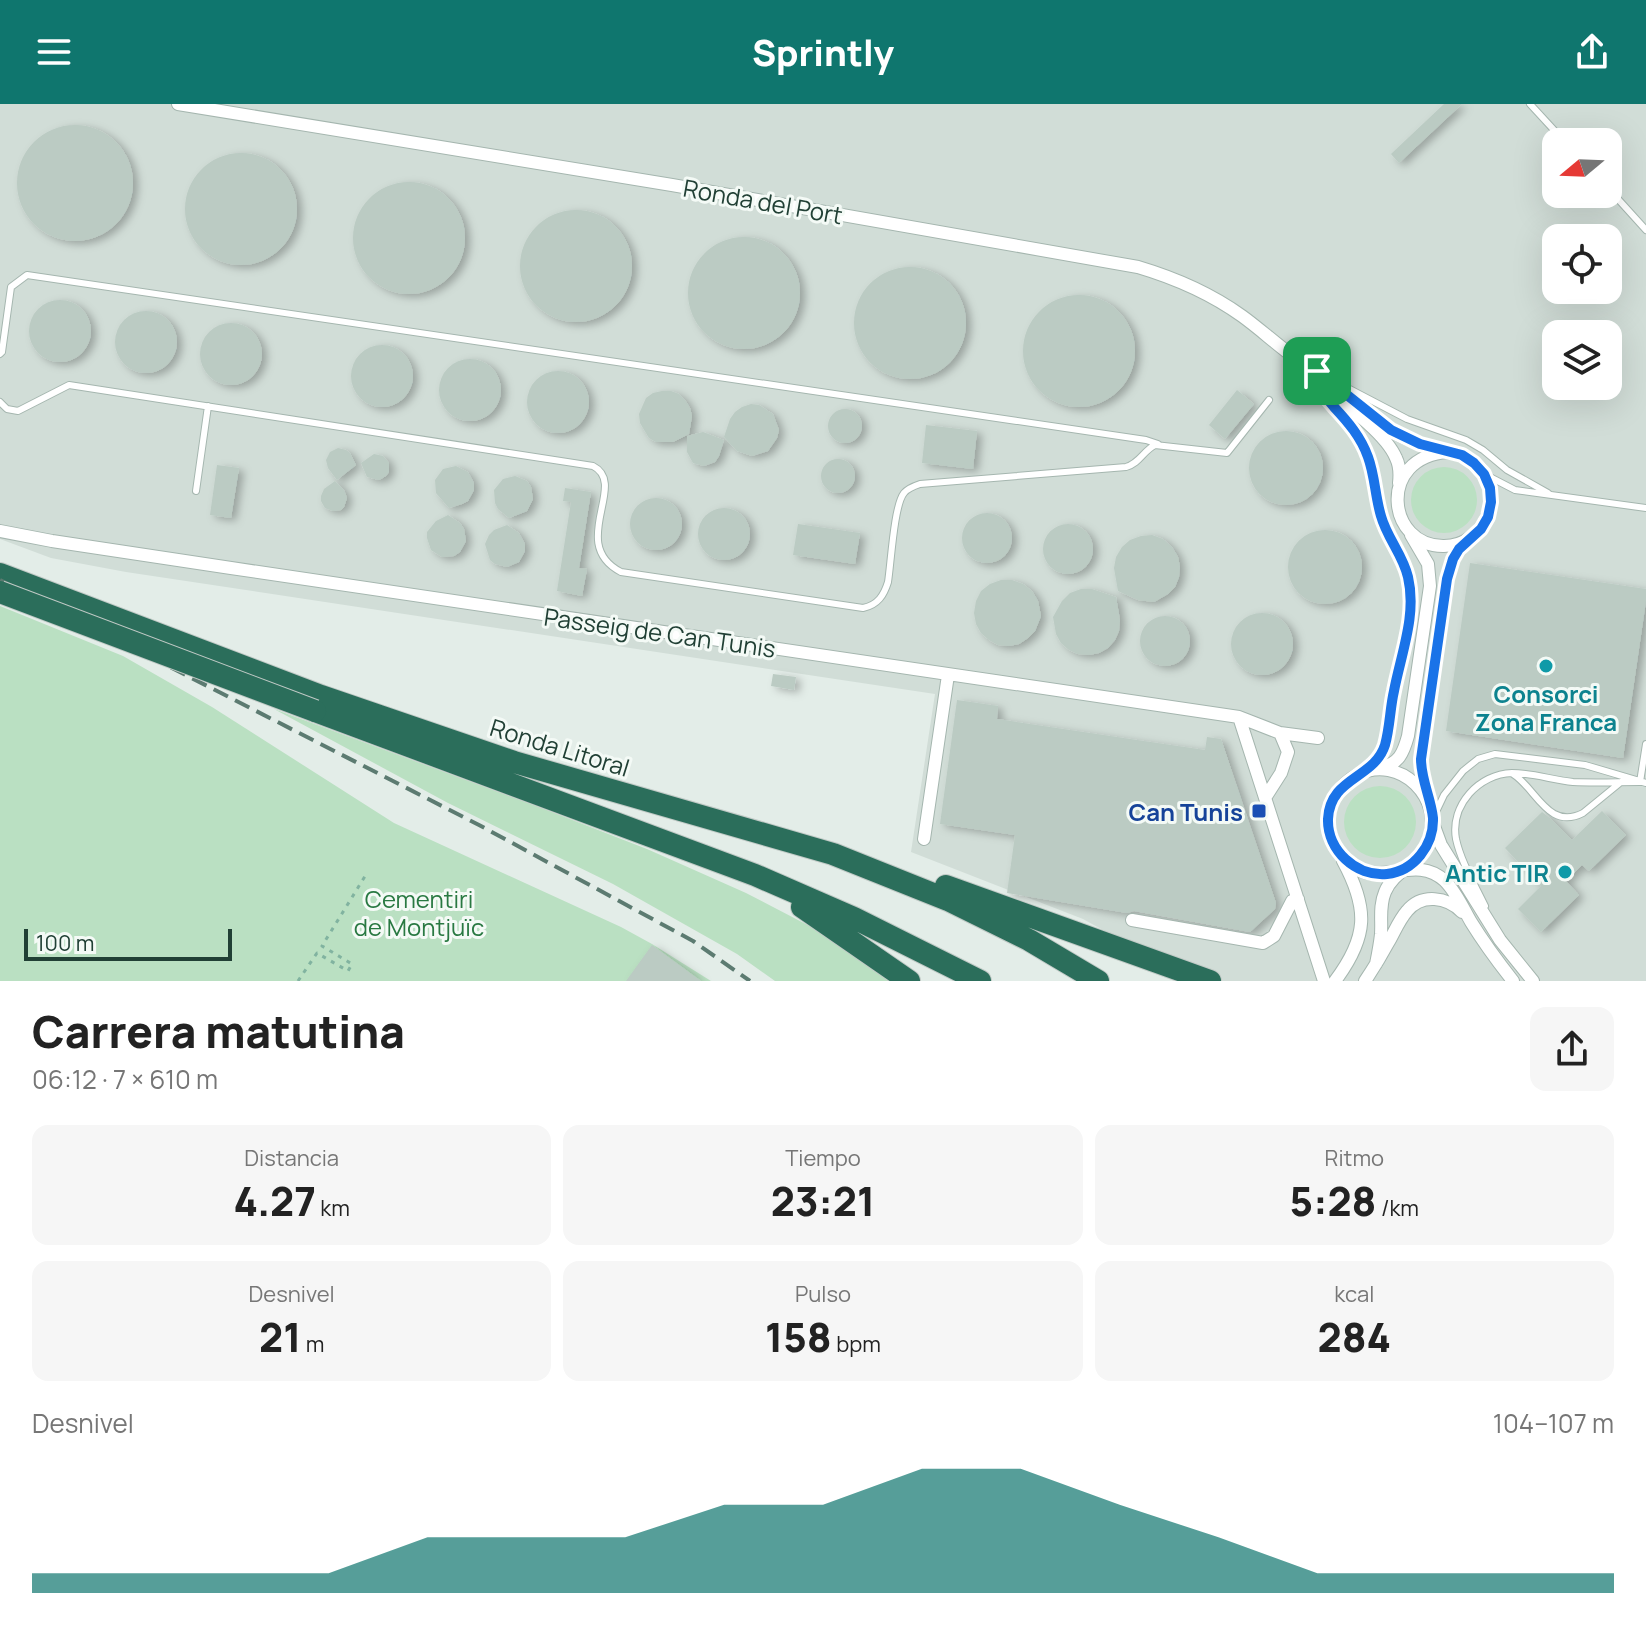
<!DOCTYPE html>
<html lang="es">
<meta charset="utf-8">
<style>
body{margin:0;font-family:Manrope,sans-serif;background:#f6f6f6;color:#222;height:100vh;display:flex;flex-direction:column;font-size:30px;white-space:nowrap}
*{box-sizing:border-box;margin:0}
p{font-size:26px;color:#767676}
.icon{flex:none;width:44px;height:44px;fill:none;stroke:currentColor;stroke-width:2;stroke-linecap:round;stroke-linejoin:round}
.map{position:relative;height:877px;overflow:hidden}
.panel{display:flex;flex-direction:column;background:#fff;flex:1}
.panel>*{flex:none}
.needle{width:52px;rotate:251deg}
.buttons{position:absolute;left:1542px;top:24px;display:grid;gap:16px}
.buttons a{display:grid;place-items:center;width:80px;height:80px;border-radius:16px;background:#fff;box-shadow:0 8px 32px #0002;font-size:40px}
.scale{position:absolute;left:24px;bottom:20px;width:208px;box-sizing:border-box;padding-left:8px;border:4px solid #214035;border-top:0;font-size:22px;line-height:28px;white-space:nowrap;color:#214035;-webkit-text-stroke:6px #f4faf6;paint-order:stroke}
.pin{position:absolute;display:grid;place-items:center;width:68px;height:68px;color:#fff;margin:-34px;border-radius:16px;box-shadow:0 4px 12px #0006}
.round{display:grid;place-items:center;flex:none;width:84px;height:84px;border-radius:16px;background:#f6f6f6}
.overview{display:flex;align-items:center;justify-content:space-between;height:136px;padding:0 32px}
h1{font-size:44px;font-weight:800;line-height:60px}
.metrics{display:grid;grid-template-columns:repeat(3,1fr);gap:12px;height:136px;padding:8px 32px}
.metrics div{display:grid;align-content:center;border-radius:16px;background:#f6f6f6;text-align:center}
.metrics b{font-size:40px;font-weight:800}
.metrics small{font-size:22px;font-weight:400}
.metrics p{font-size:22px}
.chart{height:224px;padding:16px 32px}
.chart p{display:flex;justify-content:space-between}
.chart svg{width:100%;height:144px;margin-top:8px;fill:#0f766e;opacity:.7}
header{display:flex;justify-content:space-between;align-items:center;height:104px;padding:0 32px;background:#0f766e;color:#fff;font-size:36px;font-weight:800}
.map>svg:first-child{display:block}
.built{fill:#d1ddd7;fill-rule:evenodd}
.green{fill:#bae0c2}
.building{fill:#bbcbc3;filter:url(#shadow)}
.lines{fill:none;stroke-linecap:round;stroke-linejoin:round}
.lane-casing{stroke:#a5b6af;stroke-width:8}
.street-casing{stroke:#a5b6af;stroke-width:14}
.highway-casing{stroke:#c1cac6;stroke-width:24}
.path{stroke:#81b3a0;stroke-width:3;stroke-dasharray:4 6;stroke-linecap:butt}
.lane{stroke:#fff;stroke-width:6}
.street{stroke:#fff;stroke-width:12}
.highway{stroke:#2b6e5b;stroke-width:22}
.rail{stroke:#5c7b71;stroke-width:4;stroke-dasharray:16 8;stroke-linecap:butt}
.highway-bridge-casing{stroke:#c1cac6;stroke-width:24;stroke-linecap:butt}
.highway-bridge{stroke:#2b6e5b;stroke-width:22}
.route-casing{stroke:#fff;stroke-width:16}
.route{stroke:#1a73e8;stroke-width:10}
.culture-dot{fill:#0f9aa8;stroke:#f4faf6;stroke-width:3}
.transit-dot{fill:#1a4fb4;stroke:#f4faf6;stroke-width:3}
.labels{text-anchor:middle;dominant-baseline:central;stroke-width:6;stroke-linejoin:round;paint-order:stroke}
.street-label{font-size:24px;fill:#214035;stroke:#f4faf6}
.culture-label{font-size:24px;font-weight:bold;fill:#0d838f;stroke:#f4faf6}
.transit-label{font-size:24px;font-weight:bold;fill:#164399;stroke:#f4faf6;text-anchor:end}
.park-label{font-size:24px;fill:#297942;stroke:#f4faf6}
</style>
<header><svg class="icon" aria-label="menu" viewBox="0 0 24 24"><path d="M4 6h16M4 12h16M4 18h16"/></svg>Sprintly<svg class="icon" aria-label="share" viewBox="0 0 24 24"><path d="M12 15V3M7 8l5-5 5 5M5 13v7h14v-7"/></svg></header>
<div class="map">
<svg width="1646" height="877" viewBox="0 0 1646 877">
<defs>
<filter id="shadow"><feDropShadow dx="5" dy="3" stdDeviation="4" flood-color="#0004"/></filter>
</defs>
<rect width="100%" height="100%" fill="#e3ede8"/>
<!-- built -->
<path class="built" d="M0,0H1646V877H1196L1083,815L911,748L935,590L126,468L51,454L0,435ZM1556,38H1608V90H1556ZM1556,134H1608V186H1556ZM1556,230H1608V282H1556Z"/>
<!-- green -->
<path class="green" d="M1411 396a33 33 0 1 1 66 0a33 33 0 1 1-66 0Z
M0,502L123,552L212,603L394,719L621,823L652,840L711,877H0Z
M274,605L539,703L647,745L746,789L821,828L893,877H775L737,850L613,780L448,699Z
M1344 718a36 36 0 1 1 72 0a36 36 0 1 1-72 0Z"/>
<!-- building -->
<path class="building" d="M1444,0H1462L1399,59L1391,50Z
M17 79a58 58 0 1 1 116 0a58 58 0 1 1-116 0Z
M185 105a56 56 0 1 1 112 0a56 56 0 1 1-112 0Z
M353 134a56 56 0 1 1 112 0a56 56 0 1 1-112 0Z
M520 162a56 56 0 1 1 112 0a56 56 0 1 1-112 0Z
M688 189a56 56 0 1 1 112 0a56 56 0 1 1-112 0Z
M854 219a56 56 0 1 1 112 0a56 56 0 1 1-112 0Z
M1023 247a56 56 0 1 1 112 0a56 56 0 1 1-112 0Z
M29 227a31 31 0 1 1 62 0a31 31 0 1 1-62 0Z
M115 238a31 31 0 1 1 62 0a31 31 0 1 1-62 0Z
M200 250a31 31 0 1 1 62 0a31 31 0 1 1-62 0Z
M351 272a31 31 0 1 1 62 0a31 31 0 1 1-62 0Z
M439 286a31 31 0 1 1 62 0a31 31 0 1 1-62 0Z
M527 298a31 31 0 1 1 62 0a31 31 0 1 1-62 0Z
M1237,286L1254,300L1225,335L1209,321Z
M662,287H671L679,290L685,296L690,304L692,312L689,330L673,338H656L649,334L640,319L639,310L646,294L653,289Z
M751,300L759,301L773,310L779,326L777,334L768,347L752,352L737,347L724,333L730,315L735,308L742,303Z
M828 322a17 17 0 1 1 34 0a17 17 0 1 1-34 0Z
M926,321L977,327L973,365L922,359Z
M1249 364a37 37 0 1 1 74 0a37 37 0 1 1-74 0Z
M703,328L724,336L719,352L715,358L704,362L693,359L687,348V332Z
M338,344L346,346L350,349L356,361L337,376L328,364L326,356L330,348Z
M374,350L383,352L389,359V368L386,372L379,376L367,373L361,359Z
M821 372a17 17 0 1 1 34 0a17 17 0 1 1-34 0Z
M217,361L239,364L231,414L210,411Z
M456,362L468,368L474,379V386L468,397L462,400L449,404L436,389L435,376L443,365Z
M515,372L527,377L531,383L533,395L527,407L509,414L498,405L495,399L494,386L503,375Z
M335,377L344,386L347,394L344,403L341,406L333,407L325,404L321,397V392L324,385Z
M565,384L591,388L579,464L587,465L582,492L557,487L571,398L563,397Z
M630 420a26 26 0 1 1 52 0a26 26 0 1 1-52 0Z
M698 430a26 26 0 1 1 52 0a26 26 0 1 1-52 0Z
M962 434a25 25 0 1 1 50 0a25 25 0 1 1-50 0Z
M448,411L460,419L464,425L466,437L460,448L454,452L442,453L431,446L427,434V428L436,417Z
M798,420L860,429L855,460L793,451Z
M1043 445a25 25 0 1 1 50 0a25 25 0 1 1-50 0Z
M507,421L519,429L525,440V447L519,458L507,463L495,460L490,456L485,440L489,431L494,426Z
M1288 463a37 37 0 1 1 74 0a37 37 0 1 1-74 0Z
M1152,431L1163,435L1172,443L1178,453L1180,463L1179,473L1175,483L1168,490L1154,498L1138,496L1118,487L1114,464L1116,453L1122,443L1130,436L1141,432Z
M1470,459L1646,485V497L1623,654L1446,627Z
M1001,476H1012L1023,480L1032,487L1038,497L1041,512L1035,527L1028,534L1019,540L1009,542L998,541L989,536L981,529L976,520L974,509L976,497L981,487L990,480Z
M1081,485H1092L1116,493L1120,516L1119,527L1115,536L1108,544L1099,549L1089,551L1078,550L1069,546L1061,539L1056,530L1053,513L1062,497L1070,489Z
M1231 540a31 31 0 1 1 62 0a31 31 0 1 1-62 0Z
M1140 537a25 25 0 1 1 50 0a25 25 0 1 1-50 0Z
M773,570L796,573L794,586L771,582Z
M957,596L998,602L997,615L1137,636L1205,646L1207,633L1221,635L1276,799L1275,805L1250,828L1134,807L1127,809L1007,789L1015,731L940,720Z
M1602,707L1626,731L1589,767L1582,761L1566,777L1579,791L1541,828L1518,805L1541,782L1505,744L1542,708L1551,715L1572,736Z
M652,841L701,877H626Z"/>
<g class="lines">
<!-- lane casing -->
<g class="lane-casing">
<path id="lane" d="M1530,0L1565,38
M1608,84L1646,126
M0,250L2,248L11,183L27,171L1146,336L1158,340
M1340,280L1407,315L1466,336L1483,346L1507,366L1548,389
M1324,289C1342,312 1362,331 1371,360C1377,379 1376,401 1384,420C1394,446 1410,463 1411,494C1412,526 1399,558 1393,590C1388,617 1389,643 1370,664
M0,298L7,305L18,307L69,281L593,362C629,380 567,440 621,468L863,504C878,501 884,491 888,478C891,459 894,401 904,389C908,384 914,382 920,380L1126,363C1140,359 1143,347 1155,341L1227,349L1269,296
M1486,371L1515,386L1646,404
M196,387L208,302
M1513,670C1536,684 1548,727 1583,709L1621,678
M1640,678L1646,640
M1434,712L1444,691L1463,667L1478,655L1495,650L1585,661L1646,679
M1485,802C1475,781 1461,758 1456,735C1450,701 1479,670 1512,669C1532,669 1553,676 1573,678C1595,679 1618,678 1640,678"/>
</g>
<!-- street casing -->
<g class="street-casing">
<path id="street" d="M178,0L672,81L1138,163C1175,174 1210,189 1242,212C1260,225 1276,240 1294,253C1302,259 1312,263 1320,269C1344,287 1364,311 1390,326C1406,336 1424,341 1441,346C1453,349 1465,351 1475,359C1508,387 1486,442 1444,442C1387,443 1376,353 1448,348
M1313,276C1337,295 1385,327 1396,354C1400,362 1400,370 1399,379
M0,427L52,437L231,464L1239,613L1280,629L1318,634
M1239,613L1324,877
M1381,664C1399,659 1403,650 1408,632L1430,482L1428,460L1411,431
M1426,690L1422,672L1421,655L1447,475L1453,455L1464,440
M1265,694L1281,669L1288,648L1280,629
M1434,722L1441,741L1500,836L1533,877
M924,735L948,571
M1132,816L1263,839L1274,832L1292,797L1298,795
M1376,860C1378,850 1380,840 1381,830C1382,816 1379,802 1385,788C1394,766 1419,761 1428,739C1446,695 1400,649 1357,671C1345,678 1334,689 1330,703C1327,717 1329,731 1336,744C1368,798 1410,744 1445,777C1456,788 1463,804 1471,818C1484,839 1498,858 1513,877
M1335,877C1368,833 1369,805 1343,757
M1365,877C1373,865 1381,852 1388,839C1394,829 1399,816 1407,807C1422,789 1447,793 1462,808"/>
</g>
<!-- highway casing -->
<g class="highway-casing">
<path id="highway" d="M0,470L321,592L514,658L833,750L948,796L1029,836L1098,877
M315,607L755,771L854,814L980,877
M946,782L1210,877
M802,803L909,877"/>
</g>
<!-- path -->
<path class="path" d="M298,877L317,849L348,867L352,860L322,842L367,769"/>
<!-- lane -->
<use href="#lane" class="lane"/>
<!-- street -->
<use href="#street" class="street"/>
<!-- highway -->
<use href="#highway" class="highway"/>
<!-- rail -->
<path class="rail" d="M0,476L479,721L693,837L750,877"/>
<!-- highway-bridge casing -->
<g class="highway-bridge-casing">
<path id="highway-bridge" d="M0,488L315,607"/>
</g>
<!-- highway-bridge -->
<use href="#highway-bridge" class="highway-bridge"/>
</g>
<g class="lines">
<!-- route casing -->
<g class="route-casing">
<path id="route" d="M1296,255L1317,267L1391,326L1420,340L1462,351L1474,359L1484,370L1490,384L1491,398L1488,413L1481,425L1459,445L1453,455L1447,475L1421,655C1421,676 1431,694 1433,714C1434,741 1414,767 1387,770C1356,773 1327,746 1328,715C1330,673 1374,675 1385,641C1390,623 1390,604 1394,587C1401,550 1417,511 1408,473C1403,451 1387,434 1381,412C1375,392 1375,372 1368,353C1361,333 1348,318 1334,303C1321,288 1309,271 1296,255Z"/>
</g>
<!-- route -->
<use href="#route" class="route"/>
</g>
<!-- markers -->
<g class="culture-dot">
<circle cx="1546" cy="562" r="8"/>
<circle cx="1565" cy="768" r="8"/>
</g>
<rect class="transit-dot" x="1251" y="699" width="16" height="16" rx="4"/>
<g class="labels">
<!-- street labels -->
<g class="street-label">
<text transform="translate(763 97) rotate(10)">Ronda del Port</text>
<text transform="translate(660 528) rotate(8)">Passeig de Can Tunis</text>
<text transform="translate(560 643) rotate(17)">Ronda Litoral</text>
</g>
<!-- culture labels -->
<g class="culture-label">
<text x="1546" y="589">Consorci<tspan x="1546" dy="28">Zona Franca</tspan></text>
<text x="1549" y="768" text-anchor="end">Antic TIR</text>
</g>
<!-- transit labels -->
<g class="transit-label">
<text x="1243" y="707">Can Tunis</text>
</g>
<!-- park labels -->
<g class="park-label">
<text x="419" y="794">Cementiri<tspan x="419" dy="28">de Montjuïc</tspan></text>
</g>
</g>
</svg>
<div class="buttons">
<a><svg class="needle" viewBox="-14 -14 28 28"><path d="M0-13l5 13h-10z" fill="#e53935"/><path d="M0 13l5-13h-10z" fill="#767676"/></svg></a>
<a><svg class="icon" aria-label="locate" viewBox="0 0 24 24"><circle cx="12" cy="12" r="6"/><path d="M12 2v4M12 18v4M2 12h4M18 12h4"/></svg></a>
<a><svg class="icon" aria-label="layers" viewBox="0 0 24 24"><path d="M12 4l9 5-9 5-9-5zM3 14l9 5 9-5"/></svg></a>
</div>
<div class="scale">100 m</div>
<div class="pin" style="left:1317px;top:267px;background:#1e9e55"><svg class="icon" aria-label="arrive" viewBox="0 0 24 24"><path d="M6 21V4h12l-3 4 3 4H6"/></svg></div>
</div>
<section class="panel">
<div class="overview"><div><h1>Carrera matutina</h1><p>06:12 · 7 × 610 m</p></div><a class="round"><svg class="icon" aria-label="share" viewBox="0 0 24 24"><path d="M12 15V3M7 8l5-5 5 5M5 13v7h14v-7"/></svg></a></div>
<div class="metrics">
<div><p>Distancia</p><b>4.27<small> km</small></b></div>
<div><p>Tiempo</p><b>23:21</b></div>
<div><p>Ritmo</p><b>5:28<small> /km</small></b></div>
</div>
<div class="metrics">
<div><p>Desnivel</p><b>21<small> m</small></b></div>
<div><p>Pulso</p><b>158<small> bpm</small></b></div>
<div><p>kcal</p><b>284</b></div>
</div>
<div class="chart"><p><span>Desnivel</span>104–107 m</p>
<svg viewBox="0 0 160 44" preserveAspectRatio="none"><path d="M0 44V38L10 38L20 38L30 38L40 27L50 27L60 27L70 17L80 17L90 6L100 6L110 17L120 27L130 38L140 38L150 38L160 38V44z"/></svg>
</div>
</section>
